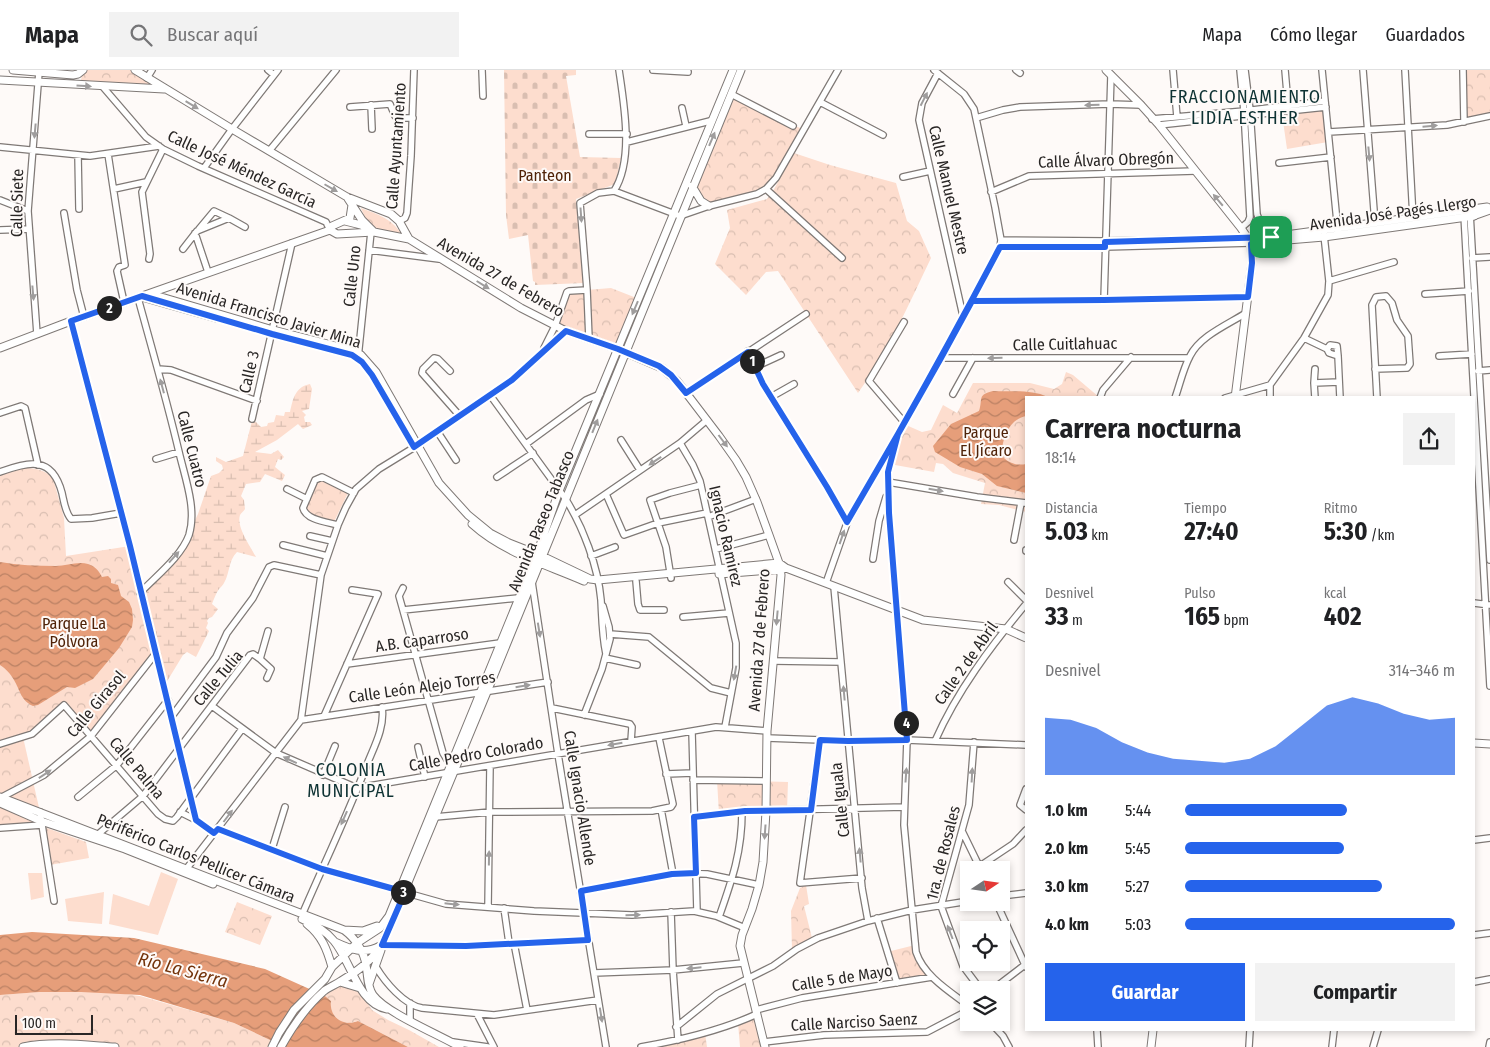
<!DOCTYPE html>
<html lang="es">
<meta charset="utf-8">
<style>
body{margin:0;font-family:"Fira Sans Condensed",sans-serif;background:#f2f2f2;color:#202124;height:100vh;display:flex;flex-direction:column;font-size:19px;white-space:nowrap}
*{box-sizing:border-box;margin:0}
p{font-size:16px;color:#757577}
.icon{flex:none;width:28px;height:28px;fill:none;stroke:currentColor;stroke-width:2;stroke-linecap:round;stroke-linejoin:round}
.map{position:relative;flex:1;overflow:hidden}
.details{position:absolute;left:1025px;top:326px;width:450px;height:635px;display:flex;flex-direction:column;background:#fff;border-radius:0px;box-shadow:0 2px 8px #0003}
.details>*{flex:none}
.needle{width:32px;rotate:77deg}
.buttons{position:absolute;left:960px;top:791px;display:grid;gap:10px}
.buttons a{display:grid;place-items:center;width:50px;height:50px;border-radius:0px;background:#fff;box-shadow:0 2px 8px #0003;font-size:25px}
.scale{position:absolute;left:15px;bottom:12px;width:78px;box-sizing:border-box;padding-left:5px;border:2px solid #292625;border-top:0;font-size:14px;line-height:18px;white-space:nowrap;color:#292625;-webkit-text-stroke:4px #fefaf8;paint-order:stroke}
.pin{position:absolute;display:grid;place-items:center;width:42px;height:42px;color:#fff;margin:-21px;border-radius:10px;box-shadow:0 2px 8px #0006}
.km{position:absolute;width:25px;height:25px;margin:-12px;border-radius:50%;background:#222;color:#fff;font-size:14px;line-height:25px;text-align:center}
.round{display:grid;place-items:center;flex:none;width:52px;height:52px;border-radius:0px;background:#f2f2f2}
.headline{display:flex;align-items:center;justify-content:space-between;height:85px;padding:0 20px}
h1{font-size:28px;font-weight:700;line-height:38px}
.figures{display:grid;grid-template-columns:repeat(3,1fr);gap:8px;height:85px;padding:5px 20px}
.figures div{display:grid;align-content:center}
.figures b{font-size:25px;font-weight:700}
.figures small{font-size:14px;font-weight:400}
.figures p{font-size:14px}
.chart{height:140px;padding:10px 20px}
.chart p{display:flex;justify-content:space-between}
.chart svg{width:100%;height:90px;margin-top:5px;fill:#2563eb;opacity:.7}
.primary-button{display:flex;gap:10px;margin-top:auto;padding:10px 20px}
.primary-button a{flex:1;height:58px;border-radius:0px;background:#2563eb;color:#fff;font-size:20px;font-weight:700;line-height:58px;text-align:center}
.primary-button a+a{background:#f2f2f2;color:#202124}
ul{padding:0 20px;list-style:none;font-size:16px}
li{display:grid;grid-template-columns:80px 60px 1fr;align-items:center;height:38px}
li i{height:12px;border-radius:6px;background:#2563eb}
header{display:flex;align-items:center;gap:30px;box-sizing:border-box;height:70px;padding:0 25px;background:#fff;border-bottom:1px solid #e0e0e0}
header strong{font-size:24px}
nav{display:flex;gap:28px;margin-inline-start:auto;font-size:18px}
.search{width:350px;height:45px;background:#f2f2f2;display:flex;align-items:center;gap:12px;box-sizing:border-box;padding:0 18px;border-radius:0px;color:#757577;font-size:19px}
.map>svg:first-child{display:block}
.green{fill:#fdddce}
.wetland{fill:url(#wetland-marsh)}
.cemetery{fill:url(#cemetery-stones)}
.park{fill:url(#park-crowns)}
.water{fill:url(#water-waves)}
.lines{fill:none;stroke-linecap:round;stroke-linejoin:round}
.minor-casing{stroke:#7f7976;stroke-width:8}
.major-casing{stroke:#7f7976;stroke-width:9}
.highway-casing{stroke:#7f7976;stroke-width:11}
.minor{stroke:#fff;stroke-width:5.5}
.major{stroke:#fff;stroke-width:7}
.highway{stroke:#fff;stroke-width:9}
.oneway{fill:#9f9d9d}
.route-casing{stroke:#fff;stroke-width:10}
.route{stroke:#2563eb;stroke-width:6}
.labels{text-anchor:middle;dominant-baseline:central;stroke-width:4;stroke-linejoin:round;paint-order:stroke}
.street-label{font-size:16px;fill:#292625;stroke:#fefaf8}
.park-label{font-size:16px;fill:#502308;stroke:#fefaf8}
.neighbourhood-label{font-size:18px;letter-spacing:1px;fill:#0e3233;stroke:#fefaf8}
.water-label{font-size:18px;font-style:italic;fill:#73330a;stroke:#fefaf8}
</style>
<header>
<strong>Mapa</strong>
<div class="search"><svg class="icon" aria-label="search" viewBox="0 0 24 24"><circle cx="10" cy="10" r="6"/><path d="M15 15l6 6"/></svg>Buscar aquí</div>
<nav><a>Mapa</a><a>Cómo llegar</a><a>Guardados</a></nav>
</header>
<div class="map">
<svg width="1490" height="977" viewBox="0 0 1490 977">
<defs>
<pattern id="wetland-marsh" width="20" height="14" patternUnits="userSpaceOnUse" patternTransform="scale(1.25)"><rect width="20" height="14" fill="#fdddce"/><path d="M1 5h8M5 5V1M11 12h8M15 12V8" fill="none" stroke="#d9beb1"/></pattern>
<pattern id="cemetery-stones" width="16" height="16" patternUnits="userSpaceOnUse" patternTransform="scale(1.25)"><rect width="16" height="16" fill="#fdddce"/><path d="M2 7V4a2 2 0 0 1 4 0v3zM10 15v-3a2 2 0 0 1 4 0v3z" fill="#d9beb1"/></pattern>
<pattern id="park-crowns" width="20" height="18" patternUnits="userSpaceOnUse" patternTransform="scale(1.25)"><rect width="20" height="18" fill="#fdddce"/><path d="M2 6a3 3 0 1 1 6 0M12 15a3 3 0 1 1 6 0" fill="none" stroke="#d9beb1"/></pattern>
<pattern id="water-waves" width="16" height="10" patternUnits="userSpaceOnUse" patternTransform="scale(1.25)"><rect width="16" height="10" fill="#e69e7a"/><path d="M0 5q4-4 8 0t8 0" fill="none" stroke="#ba8164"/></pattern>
</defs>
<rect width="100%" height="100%" fill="#fefaf8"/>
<!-- green -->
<path class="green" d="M161,802L178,809L158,865L109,854L113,824L149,836Z
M28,803H42L44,827L31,830Z
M104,822L102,854L68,851L65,829Z"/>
<!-- wetland -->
<path class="wetland" d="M310,314L312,319L309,339L302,341L306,345L304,347L305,352H310L312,355L303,359L298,354L277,370L255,382L271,384L278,380L284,387L281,390L278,389L275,397L285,405L282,411L265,404L260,412L246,414L241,426L244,430L245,439C244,441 241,443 240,445C236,457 251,477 256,487L237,482C228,491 230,503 224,513C223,515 221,517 219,519C216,523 214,529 212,534L218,539L212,547L209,548L207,551L208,553L206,558L209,561L196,587L187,582L183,585L166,613L142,522L177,487L198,444L211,406L219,403L223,399L222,395L216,391V387L226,392L243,386L252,351L256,352L261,357L267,356L268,353L274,352L276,345L284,346L285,342H290C293,329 295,317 310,314Z"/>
<!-- cemetery -->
<path class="cemetery" d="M504,0H576V5L566,6L580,87L621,88L615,114L576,129L584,213L535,215V212L533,211L528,165L509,169L506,145Z"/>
<!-- park -->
<path class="park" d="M83,0H135L166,20L80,15Z
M1463,0H1490V46L1464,52Z
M731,24L804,60L766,119L709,136L692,116Z
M1324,38L1328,72L1287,79L1282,44Z
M794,83L830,95L896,113L907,151L919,161L931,188C909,234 888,282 858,323L778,201L766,202L746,225L715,194L730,158L727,140L767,129L773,121Z
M361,138C379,145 389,147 401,163C379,162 369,159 361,138Z
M611,218L639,229L618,279L566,261L542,283L565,225L587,220Z
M1066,302L1073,305L1099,327L1026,328V442L999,435L981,434L985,413L953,403L943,394L936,393L934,402L895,395V384L906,355L922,362L931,360L943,335L957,343L973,313H1030L1054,319L1062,314Z
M24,398C35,398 45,400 53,408L64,448L66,486L130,476L156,583L91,666L64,635L36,660L23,667L40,742L0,727V405Z
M321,410L348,423L334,452L305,443L308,429L316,412Z
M717,710L788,712L787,740L719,744Z
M0,733L42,755L0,758Z
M44,757L86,772L89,788L50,795Z
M806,815L809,834L804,836L812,868L792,880L791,841L800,818Z
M237,832L272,846L260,875L225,862Z
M915,875L916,882L932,907L897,913L887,882Z
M343,915L360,922L372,940L388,950L409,960L439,977H408L358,951L350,953L342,952L333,945L331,938V931L325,926L333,919Z
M40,922H110L140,926L234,953L285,977H0V925Z
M757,944L765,977H740L738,953Z
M705,963L707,977H641Z"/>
<!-- water -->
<path class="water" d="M993,321C1012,322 1031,319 1048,327L1026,328V346C1009,349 1001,370 1002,386C1008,393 1017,396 1026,394V423L997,416L982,404L960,397L935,382L933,376L951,354L979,341C983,328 977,325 993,321Z
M0,492C18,495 37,496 56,496C66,496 78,491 88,494C95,496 99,501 102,507L108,506L111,509V513L118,515L121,526L129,532L132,539L133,550L132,557L119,578L93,609L75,618L67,617L38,635L33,636C21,631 20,620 14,610C10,603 6,599 0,595Z
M32,862L134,868L265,899L325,926L331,931C329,947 343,957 358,951L408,977H285L234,953L140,925L81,922H40L0,925V865Z"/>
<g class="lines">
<!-- minor casing -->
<g class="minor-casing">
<path id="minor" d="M268,0L274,5
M482,0L483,26
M653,0L688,2
M934,0L964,24L974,39L995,137L1001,170L1000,177L941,288L898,364L889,393L888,428L907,670L904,755L916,882C924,906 949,921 969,936
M1016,0L1020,3
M1173,0L1177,47
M1240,0L1244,41L1250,147L1248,152L1241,158
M1245,0L1250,40L1257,144L1261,155L1273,170
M1285,0L1288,35
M1322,0L1338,162
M1363,0L1375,153
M1405,0L1413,148
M1463,0L1464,52
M938,3L922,33L919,50L963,246
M147,8L152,0
M103,17L146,67L163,79L198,96L326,152L330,160
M731,24L793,56
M820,32L883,65
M371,35L372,59
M350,37L390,34L395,46L397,48H413
M682,38L686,56
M976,48L1003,40L1020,37L1110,34L1141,35
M1152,49L1244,41L1325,31
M1159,55L1326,37
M1329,62L1447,55L1490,46
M589,64H627
M627,72L710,51
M0,77L90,86L159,76
M269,81L336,0
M108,84L125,195L119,197L117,201L124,232
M78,85L79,139
M1279,93L1331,87
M204,98L232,59L278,0
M903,107L930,101
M114,119L146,112
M766,119L842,188
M614,121C634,90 624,34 619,0
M991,122L1029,106L1195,101
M0,130L28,141
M64,143L77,220L84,247
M1470,143L1490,490
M1464,145L1490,616
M399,151L405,148L407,143L411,86L414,0
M199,159L214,141L229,148
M0,160L29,159
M195,163L208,202
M1001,170L1105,171L1248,168
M1000,177H1105L1251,173
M183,179L197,161L229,148L245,157
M369,180L439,189
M1472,188L1490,187
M149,189L150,184L142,122L163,79
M1329,211L1394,192
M587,220L589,269
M1425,224L1469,221
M138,228C152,279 167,331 179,382C185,408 197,439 189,465C181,487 156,506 140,523
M1104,230L1111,5
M972,231L1104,230L1248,227
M71,251L130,476L196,750L214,763
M904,252L869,311L904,352
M37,264L28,141L39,2
M1304,268L1327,279L1329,283L1338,286L1340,328
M544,278L555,256L567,222L569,221L587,220L580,133L598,123L614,121L680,146L709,136L757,124L766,119L776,108L838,0
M1327,279L1330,275L1337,276L1338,286
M748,281L763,314L827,417L847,453L826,513
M1439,286L1472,284
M358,288L371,162
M941,288H1189
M755,297L781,285
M158,299L171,300L257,331
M1375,299L1407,298L1410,294L1408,266L1397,250L1392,233L1386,226L1376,227L1372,235L1377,328
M450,301L438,289L434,288L423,299L422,303L459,345
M1478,301L1490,300
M1314,313L1315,299
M686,323L806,244
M953,324L973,288
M490,325L565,428C583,457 598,496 601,530C602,548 602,565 606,584
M771,327L794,314
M1100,328L1103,320L1131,287
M1175,328C1180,314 1183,299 1190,286C1200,266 1227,255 1246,243
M1225,328L1270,315
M1270,328V315L1304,268L1328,225L1329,211L1324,165
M1315,328L1314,313L1339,312
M0,343L21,336L25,338L38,395
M252,349L292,173
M437,361L456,390
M621,370L640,400
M680,373L693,395L700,411L736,573V598L725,657
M526,374L586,330L600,324
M156,389L179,382
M0,402C29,392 52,385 62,423C64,432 65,442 71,449L92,448L121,443
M497,407L533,383
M888,412L977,427L1026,433
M287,419L307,429
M606,424L624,465L658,453L707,443
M575,445L680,373L707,350
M708,447L756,429
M847,453L893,372
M338,455C327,452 306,450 303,438L315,410L322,407L354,423
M310,466L332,471
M1014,470L1021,433
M283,475L327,486
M716,479L769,465
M1026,481V480
M591,486L615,477
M873,489L879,451L886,427
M671,508L666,477L650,430L670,423L701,415
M636,511L638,534L640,540H664
M532,512L558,684L606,977
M1008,512L1026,530
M834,517L862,818L868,851
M403,518L399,526L443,683L452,698
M1474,533L1490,535
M403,540L518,528
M683,547L729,543
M610,564L649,567L711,618L731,623
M605,588L637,595
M260,589L271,599L267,608
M773,591L841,592
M347,594L500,573
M212,636L276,683L357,718L716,657L767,661
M552,638L630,654L632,657L631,671
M584,645L602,599L610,569L609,557L603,536
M172,646L216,587L227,563L253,528L269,497L274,495L321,505
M324,646L378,524L352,520
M301,650L548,612
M692,662L697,841
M767,668L848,671L907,670L1026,675
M820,670L800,813L862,808
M935,671C957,621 991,576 1026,534
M974,672L969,735L941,836L963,896L981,920
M0,674L32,664L64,635L158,744L165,749L173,751L177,747L242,659
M418,677L425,707
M666,704L693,703
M323,705L335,676
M693,710L766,711
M1026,719L1020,735L1026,740
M2,727L44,705L91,666L156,583
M78,727L117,695L168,630
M661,739L673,804
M40,742L54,831
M180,742L196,750
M435,747L490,742L652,741L671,737L673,734L659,668
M694,747L745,741L904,737
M0,758L42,755
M218,759L322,799L446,834L534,841L632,845L694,841L716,846L745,858
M962,761L981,800
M96,766L143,726L250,585L253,584L260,589L268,561
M1474,770L1490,768
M272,779L285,737
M980,796L1013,774L1026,760
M184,802L301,650L321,505L338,455L346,437L356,419L379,399L418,375L512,310L566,261
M581,821L679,803L707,804L759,815
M1001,826L1026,823
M996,832L1026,897
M488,837L490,696
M504,838L509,873
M671,842L673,900L678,970
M302,845C324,794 348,744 368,692C375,675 385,656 382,637
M719,847C732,810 742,782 742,741
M877,848L897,913
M1474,865L1490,863
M514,873L527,940
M382,875L466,876L588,870
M376,897C385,912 404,935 422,938L494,945L598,930
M594,903L673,900L743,893
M1474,912L1490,909
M992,920L1026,894
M410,933V951
M756,940L802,928L932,907
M477,944L494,977
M990,952L1003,966L1009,977
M676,957L717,924L773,896L797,879L818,868L868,851L912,840L969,831
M1097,960L1098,977
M453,972L488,977
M764,972L824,965L927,962L969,940
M641,977C681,970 720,961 757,944
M1249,977L1250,960
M1332,977L1334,960
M1373,977L1378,960
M1489,977L1490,972"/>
</g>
<!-- major casing -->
<g class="major-casing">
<path id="major" d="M13,0L73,5L78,4L83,0
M135,0L232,59L347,127L391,144L399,151L409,169
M1106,0L1141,35L1159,55L1241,158L1251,173L1252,193L1235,328
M0,10L164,19
M692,116L701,131L709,136
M347,127L362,150L374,162L409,169L521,238L566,261L618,279L662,298L677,311L719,366L736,390L746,407L757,432L769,465L779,493L781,505L767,661L766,741L763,792L759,815L752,839L742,865L740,876L765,977
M345,151L361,155L368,159
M330,160L337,164L374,162
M330,160L332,156L350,148L352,135
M1248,168L1271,167L1337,158L1487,137
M1251,173L1324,167L1474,146
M151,224L273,260L347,279L361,285L376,302L439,413L468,445L490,463L509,473L542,486L590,509L598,510L779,493L786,498L923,550L1006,559L1026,568
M142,227L216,248
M0,278L71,251L330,160
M472,454C504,483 545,494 584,511
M719,504L783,499
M1474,673L1490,674
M0,727L344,860C355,868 364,881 366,895C368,905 367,917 373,925C386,943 440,965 460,977
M0,733L41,751L125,779L213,814
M302,849C314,854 325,860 334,871C351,891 358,934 387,939
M307,854C322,866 327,879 332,897
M344,860L363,861L377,856
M335,872C350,879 364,885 380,876
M340,912L360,918
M369,914L381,880
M23,977C53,971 84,975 115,977
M272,977L279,963L294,940L325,909L332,897L357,873L380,858L389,846L537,484L559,421L733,0
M281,977C292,957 307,936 324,921C329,917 335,915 341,911C357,902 372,890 382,875L487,622L741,0
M1151,977L1153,960"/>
</g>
<!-- highway casing -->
<g class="highway-casing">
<path id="highway" d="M1470,146L1490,139"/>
</g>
<!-- minor -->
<use href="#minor" class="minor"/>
<!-- major -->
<use href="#major" class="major"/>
<!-- highway -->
<use href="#highway" class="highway"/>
</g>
<!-- one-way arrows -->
<defs><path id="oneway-solid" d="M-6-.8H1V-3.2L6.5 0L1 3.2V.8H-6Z" transform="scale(1.25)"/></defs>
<g class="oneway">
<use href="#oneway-solid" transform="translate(84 16) rotate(4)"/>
<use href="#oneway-solid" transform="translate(924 29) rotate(-63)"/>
<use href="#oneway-solid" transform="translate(192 35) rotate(31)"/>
<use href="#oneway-solid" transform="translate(1092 35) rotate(178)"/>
<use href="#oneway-solid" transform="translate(1430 56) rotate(-5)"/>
<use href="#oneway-solid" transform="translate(35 61) rotate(95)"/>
<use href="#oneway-solid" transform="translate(712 69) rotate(-67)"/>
<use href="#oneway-solid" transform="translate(1369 84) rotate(85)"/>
<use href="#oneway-solid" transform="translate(331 118) rotate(30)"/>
<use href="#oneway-solid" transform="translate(1218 130) rotate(-130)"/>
<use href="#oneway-solid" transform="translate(581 145) rotate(86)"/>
<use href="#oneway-solid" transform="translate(483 215) rotate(32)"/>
<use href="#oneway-solid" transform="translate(33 223) rotate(85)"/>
<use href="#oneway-solid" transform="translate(635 238) rotate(113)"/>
<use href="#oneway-solid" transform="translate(995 288) rotate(179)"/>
<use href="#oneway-solid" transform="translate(162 316) rotate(-105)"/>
<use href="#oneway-solid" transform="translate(595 356) rotate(-68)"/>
<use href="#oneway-solid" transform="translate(723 371) rotate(53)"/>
<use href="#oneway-solid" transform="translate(655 391) rotate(146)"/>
<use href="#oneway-solid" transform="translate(936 420) rotate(10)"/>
<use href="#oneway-solid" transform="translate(842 467) rotate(-71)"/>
<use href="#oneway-solid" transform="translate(174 487) rotate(-48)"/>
<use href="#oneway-solid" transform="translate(777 548) rotate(95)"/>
<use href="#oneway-solid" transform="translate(539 560) rotate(81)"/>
<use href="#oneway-solid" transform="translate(735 603) rotate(100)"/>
<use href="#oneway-solid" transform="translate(523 616) rotate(-9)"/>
<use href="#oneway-solid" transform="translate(844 623) rotate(-95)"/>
<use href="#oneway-solid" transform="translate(615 674) rotate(170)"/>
<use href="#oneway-solid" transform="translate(290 690) rotate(-155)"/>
<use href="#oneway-solid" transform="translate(45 704) rotate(-34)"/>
<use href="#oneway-solid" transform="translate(906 705) rotate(-86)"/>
<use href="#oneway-solid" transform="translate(972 705) rotate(-87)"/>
<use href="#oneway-solid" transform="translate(228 746) rotate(-53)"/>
<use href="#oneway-solid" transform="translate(344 748) rotate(114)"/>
<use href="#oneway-solid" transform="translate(765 762) rotate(94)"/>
<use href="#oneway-solid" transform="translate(860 785) rotate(-95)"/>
<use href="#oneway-solid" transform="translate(489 788) rotate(-89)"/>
<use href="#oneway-solid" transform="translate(452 834) rotate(6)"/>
<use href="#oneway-solid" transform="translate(633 845) rotate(-1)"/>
<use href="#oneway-solid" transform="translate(950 862) rotate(-111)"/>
<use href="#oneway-solid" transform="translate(694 898) rotate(174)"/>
<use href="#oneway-solid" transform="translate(601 945) rotate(81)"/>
</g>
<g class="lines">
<!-- route casing -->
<g class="route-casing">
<path id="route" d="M1271,167L1105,172V177H1000C967,240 933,302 898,364L847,452L827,417L763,314L748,282L686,323L671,305L659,296L618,279L566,261L512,310L414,377L372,305L362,292L352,285L272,264L142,226L71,251L130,476L196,750L214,763L218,759L322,799L405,822L382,875L466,876L588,870L581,821L672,804L696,803L694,747L745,741L811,740L820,670L848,671L907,670L889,443L888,402L898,364L941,288L972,231L1104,230L1248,227L1252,193L1251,174L1274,172L1271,167"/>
</g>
<!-- route -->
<use href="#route" class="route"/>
</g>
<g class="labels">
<!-- street labels -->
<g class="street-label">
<text transform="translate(396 76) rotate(-86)">Calle Ayuntamiento</text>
<text transform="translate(1106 90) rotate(-2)">Calle Álvaro Obregón</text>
<text transform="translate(242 99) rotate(25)">Calle José Méndez García</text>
<text transform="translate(949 120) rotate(77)">Calle Manuel Mestre</text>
<text transform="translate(17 133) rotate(-89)">Calle Siete</text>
<text transform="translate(1393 143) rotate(-8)">Avenida José Pagés Llergo</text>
<text transform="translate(352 206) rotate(-84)">Calle Uno</text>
<text transform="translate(501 207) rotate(30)">Avenida 27 de Febrero</text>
<text transform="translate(269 245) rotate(17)">Avenida Francisco Javier Mina</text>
<text transform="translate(1065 274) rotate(-1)">Calle Cuitlahuac</text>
<text transform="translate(249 302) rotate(-77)">Calle 3</text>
<text transform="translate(192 379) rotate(76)">Calle Cuatro</text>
<text transform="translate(541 451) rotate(-68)">Avenida Paseo Tabasco</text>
<text transform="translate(726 466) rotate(77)">Ignacio Ramirez</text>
<text transform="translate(422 570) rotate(-8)">A.B. Caparroso</text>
<text transform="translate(759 570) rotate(-86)">Avenida 27 de Febrero</text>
<text transform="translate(966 593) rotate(-55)">Calle 2 de Abril</text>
<text transform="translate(218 608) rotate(-50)">Calle Tulia</text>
<text transform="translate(422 617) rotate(-8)">Calle León Alejo Torres</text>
<text transform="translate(96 634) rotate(-50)">Calle Girasol</text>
<text transform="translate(476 684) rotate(-10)">Calle Pedro Colorado</text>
<text transform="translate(137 698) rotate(50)">Calle Palma</text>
<text transform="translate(580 728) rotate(81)">Calle Ignacio Allende</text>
<text transform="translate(840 730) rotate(-96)">Calle Iguala</text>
<text transform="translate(943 783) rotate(-76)">1ra. de Rosales</text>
<text transform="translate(196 788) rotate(22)">Periférico Carlos Pellicer Cámara</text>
<text transform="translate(842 908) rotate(-9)">Calle 5 de Mayo</text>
<text transform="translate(854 952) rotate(-3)">Calle Narciso Saenz</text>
</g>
<!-- park labels -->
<g class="park-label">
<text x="545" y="105">Panteon</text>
<text x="986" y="362">Parque<tspan x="986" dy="18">El Jícaro</tspan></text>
<text x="74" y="553">Parque La<tspan x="74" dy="18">Pólvora</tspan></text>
</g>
<!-- neighbourhood labels -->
<g class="neighbourhood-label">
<text x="1245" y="27">FRACCIONAMIENTO<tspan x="1245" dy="21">LIDIA ESTHER</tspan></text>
<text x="351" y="700">COLONIA<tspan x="351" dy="21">MUNICIPAL</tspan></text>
</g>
<!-- water labels -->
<g class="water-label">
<text transform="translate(183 900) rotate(15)">Río La Sierra</text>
</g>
</g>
</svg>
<div class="buttons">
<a><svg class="needle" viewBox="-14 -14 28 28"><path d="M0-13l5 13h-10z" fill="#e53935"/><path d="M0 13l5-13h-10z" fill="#757577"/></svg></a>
<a><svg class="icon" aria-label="locate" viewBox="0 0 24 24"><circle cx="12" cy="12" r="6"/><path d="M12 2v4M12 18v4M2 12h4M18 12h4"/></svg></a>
<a><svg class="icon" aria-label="layers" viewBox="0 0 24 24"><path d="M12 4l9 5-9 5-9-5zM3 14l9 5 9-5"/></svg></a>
</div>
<div class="scale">100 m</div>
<div class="pin" style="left:1271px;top:167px;background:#1e9e55"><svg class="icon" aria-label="arrive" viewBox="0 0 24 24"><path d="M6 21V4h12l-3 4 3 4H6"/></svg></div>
<b class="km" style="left:752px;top:291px">1</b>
<b class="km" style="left:109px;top:238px">2</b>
<b class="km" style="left:403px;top:822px">3</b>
<b class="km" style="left:906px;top:653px">4</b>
<section class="details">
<div class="headline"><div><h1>Carrera nocturna</h1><p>18:14</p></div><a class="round"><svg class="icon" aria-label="share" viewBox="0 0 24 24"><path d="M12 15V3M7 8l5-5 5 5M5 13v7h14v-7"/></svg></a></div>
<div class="figures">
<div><p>Distancia</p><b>5.03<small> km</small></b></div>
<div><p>Tiempo</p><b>27:40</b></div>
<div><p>Ritmo</p><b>5:30<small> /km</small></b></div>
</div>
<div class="figures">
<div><p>Desnivel</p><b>33<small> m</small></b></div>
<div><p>Pulso</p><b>165<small> bpm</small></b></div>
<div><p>kcal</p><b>402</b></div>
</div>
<div class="chart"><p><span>Desnivel</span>314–346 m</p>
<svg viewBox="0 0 160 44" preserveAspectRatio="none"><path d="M0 44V16L10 17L20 21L30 28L40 33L50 36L60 37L70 38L80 36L90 30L100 20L110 10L120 6L130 9L140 14L150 17L160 16V44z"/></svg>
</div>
<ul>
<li><b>1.0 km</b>5:44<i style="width:60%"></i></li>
<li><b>2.0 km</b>5:45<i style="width:59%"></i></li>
<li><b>3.0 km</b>5:27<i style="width:73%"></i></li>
<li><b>4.0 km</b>5:03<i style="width:100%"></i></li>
</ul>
<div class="primary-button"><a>Guardar</a><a>Compartir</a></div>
</section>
</div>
